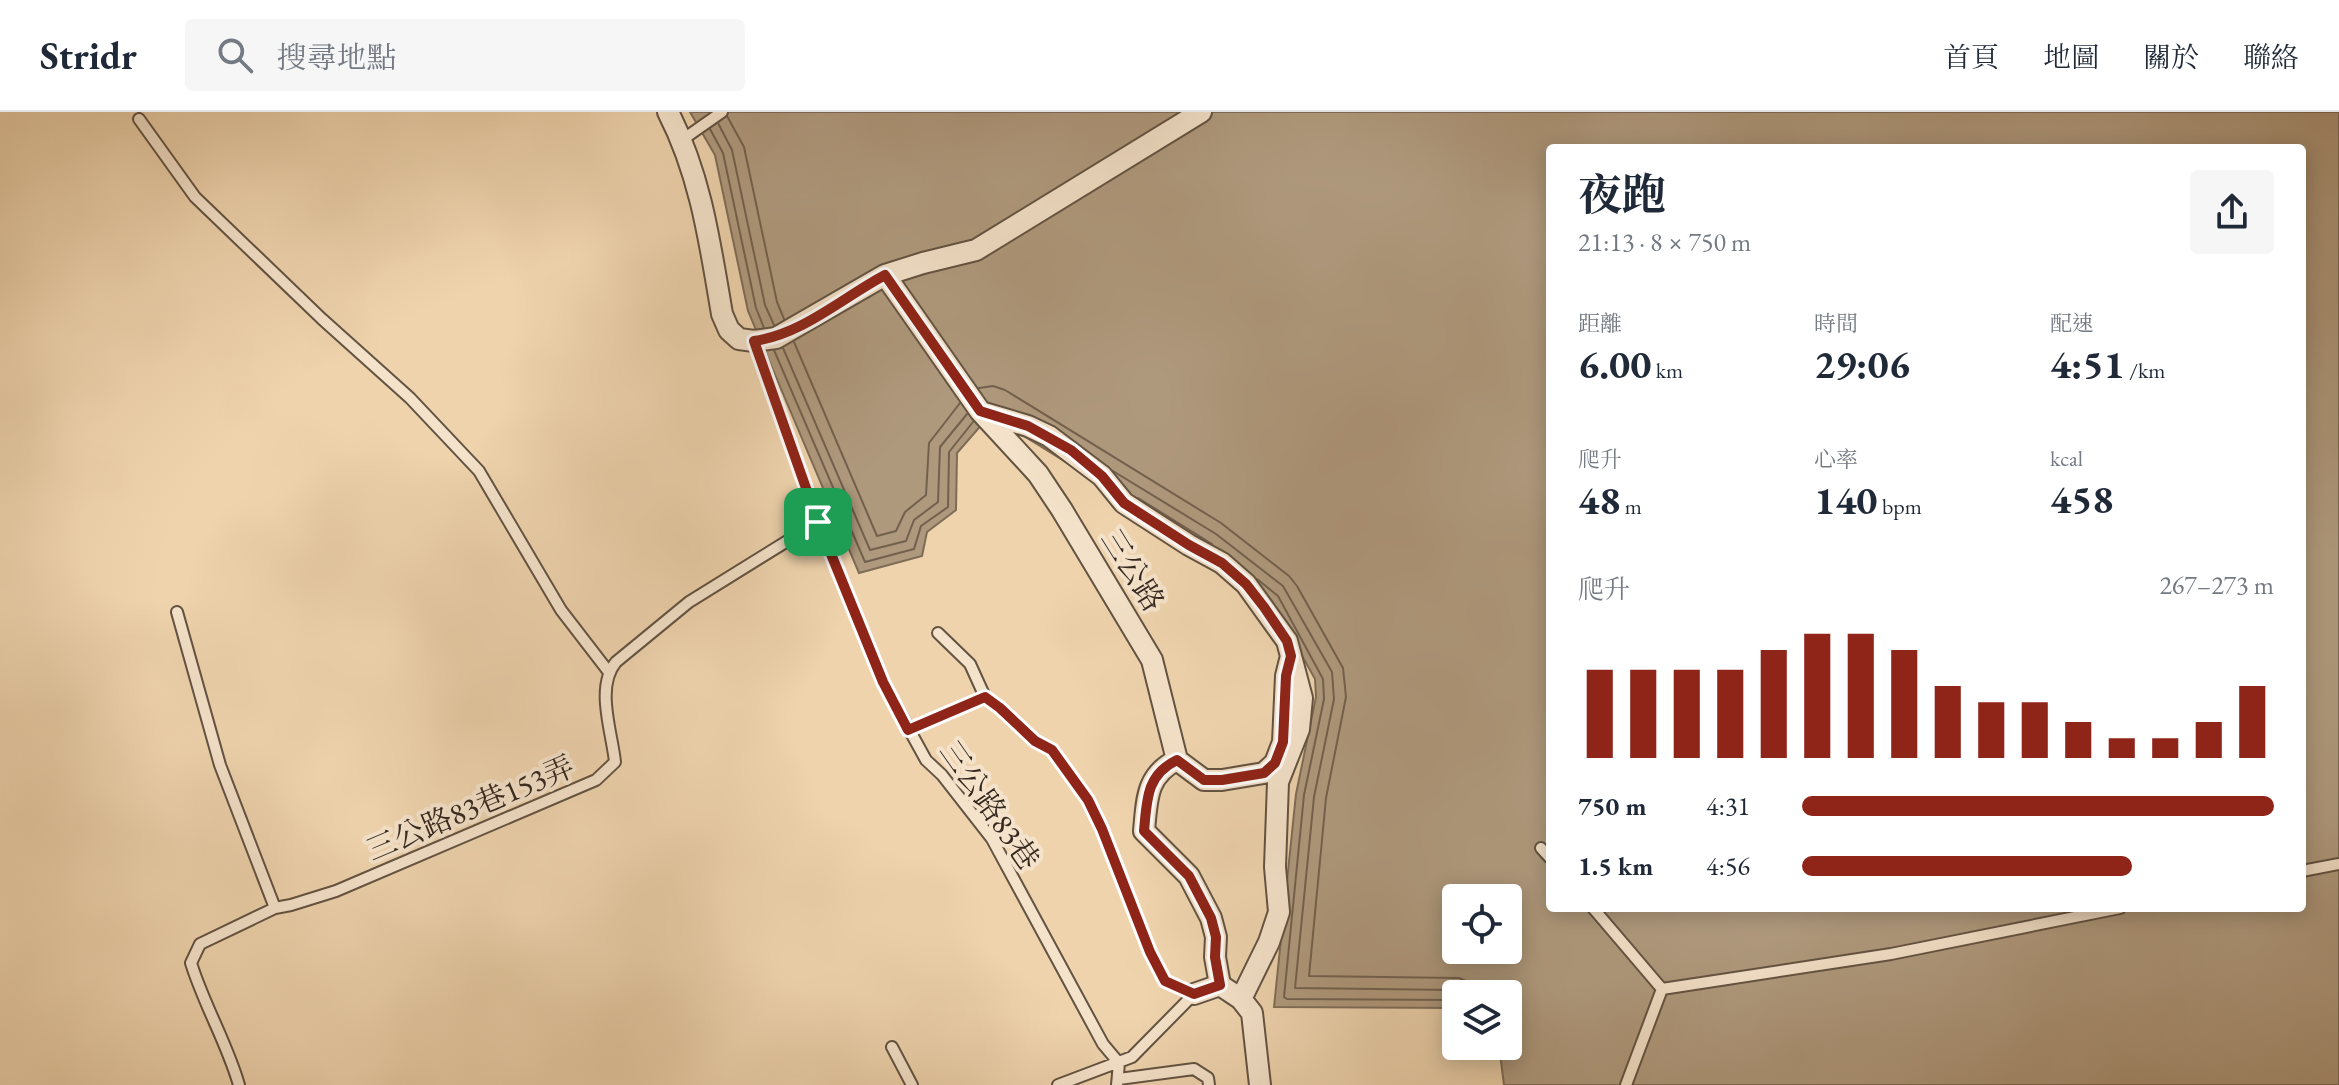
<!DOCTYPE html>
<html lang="zh-TW">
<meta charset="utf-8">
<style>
body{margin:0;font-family:"EB Garamond","Noto Serif TC",serif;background:#f6f6f7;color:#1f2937;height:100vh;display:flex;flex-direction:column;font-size:30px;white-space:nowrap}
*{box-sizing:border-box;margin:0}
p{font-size:26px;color:#747a83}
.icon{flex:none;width:44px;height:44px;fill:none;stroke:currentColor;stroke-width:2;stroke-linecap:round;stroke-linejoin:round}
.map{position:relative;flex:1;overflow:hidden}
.side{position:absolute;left:1546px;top:32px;width:760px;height:768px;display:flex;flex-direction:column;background:#fff;border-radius:8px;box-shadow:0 4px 20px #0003}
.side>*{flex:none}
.buttons{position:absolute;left:1442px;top:772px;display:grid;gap:16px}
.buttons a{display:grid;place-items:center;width:80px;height:80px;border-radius:8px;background:#fff;box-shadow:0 4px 20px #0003;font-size:40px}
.pin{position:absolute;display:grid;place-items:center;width:68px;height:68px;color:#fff;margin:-34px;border-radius:16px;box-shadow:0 4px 12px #0006}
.round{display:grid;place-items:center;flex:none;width:84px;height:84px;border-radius:8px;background:#f6f6f7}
.summary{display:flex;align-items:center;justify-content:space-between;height:136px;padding:0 32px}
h1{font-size:44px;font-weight:700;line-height:60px}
.stats{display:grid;grid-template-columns:repeat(3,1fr);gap:12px;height:136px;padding:8px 32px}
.stats div{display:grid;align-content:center}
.stats b{font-size:40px;font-weight:700}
.stats small{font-size:22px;font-weight:400}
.stats p{font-size:22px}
.chart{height:224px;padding:16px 32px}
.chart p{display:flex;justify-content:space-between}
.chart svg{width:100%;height:144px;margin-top:8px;stroke:#8f2418;stroke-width:6}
ul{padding:0 32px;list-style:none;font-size:26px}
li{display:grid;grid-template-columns:128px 96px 1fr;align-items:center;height:60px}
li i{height:20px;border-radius:10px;background:#8f2418}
header{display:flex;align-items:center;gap:48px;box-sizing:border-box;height:112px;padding:0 40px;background:#fff;border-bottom:2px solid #e0e1e3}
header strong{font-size:38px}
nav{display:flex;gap:44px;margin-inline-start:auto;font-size:28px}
.search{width:560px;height:72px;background:#f6f6f7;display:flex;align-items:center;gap:20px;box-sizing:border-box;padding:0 28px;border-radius:8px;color:#747a83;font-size:30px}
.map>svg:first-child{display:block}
.water{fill:#af997d;stroke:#7e6c57;stroke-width:2;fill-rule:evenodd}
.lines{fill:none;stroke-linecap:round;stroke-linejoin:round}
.shore{stroke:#72604e;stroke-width:2}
.lane-casing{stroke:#635342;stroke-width:14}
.street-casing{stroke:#635342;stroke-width:24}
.lane{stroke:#f4e2ca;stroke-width:10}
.street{stroke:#f4e2ca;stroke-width:20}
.route-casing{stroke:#fff;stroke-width:16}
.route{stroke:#8f2418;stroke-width:10}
.labels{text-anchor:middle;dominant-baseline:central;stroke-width:8;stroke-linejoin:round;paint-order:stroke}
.street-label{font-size:30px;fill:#35281f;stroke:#f4e2ca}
</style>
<header>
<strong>Stridr</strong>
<div class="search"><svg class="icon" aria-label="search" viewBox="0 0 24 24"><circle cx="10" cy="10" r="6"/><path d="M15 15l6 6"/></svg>搜尋地點</div>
<nav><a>首頁</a><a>地圖</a><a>關於</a><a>聯絡</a></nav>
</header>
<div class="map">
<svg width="2339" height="973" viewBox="0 0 2339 973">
<rect width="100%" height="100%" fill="#eed3ad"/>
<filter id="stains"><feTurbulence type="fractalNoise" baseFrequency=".0025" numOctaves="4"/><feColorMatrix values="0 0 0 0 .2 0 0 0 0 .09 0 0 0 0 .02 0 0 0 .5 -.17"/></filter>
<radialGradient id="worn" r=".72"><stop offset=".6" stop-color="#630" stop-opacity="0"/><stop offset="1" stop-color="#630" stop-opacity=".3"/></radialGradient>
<!-- water -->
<path class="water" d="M690,0H2339V973H1504L1499,934H1508V882H1456V896L1274,895L1296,682L1316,585L1315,567L1271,488L1206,437L990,303L957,341L956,398L927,420L922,444L859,461L748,199L715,43ZM1550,36H2302V796H1550ZM1456,786H1508V838H1456Z"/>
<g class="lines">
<!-- shore -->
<path class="shore" d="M727,4L744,35L777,190L784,207
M718,11L732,38L765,193L774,213
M710,17L723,41L756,196L764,216
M794,230L877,424L896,419L905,400L926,383L929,331L960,291
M783,236L870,438L906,429L914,408L938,390L940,335L967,302
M774,238L865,450L914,437L921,414L948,395L949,340L973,310
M979,276L993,274L1005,278L1221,411L1289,464L1297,474L1343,556L1346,585L1326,686L1309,864L1459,866L1473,872L1482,882
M1113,359L1216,422L1283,474L1332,560L1334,587L1314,685L1295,876L1455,878L1466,882
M1138,386L1212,432
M1257,467L1278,484L1323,567L1324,587L1304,683L1284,885L1287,887L1456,888"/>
<!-- lane casing -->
<g class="lane-casing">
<path id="lane" d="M139,7L195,85L322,207L410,286L479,359L561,498L608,559
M682,28L722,0
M754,229L818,410L883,570L926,648L942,663L992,727L1103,932L1119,951L1117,973
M177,500L220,653L275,796
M938,521L970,552L985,585L1000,596L1035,629L1052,638L1088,688L1102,717L1150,840L1165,869L1194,882L1132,945L1058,973
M908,618L985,585
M1541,736L1550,746
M2302,759L2339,752
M1593,796L1662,877L1626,973
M1662,877L1891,842L2120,796
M892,935L912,973
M1119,967L1194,957L1208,966L1209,973
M239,973C227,931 204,893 191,851L200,832L275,796L291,793L336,779L596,668L615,650C612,620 595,575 616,550L689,490L818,410"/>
</g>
<!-- street casing -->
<g class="street-casing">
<path id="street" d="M668,0C701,64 710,132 722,202L729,218L739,227L754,229L776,226L885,163L923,151L976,138L1201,0
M885,163L980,299L1038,362L1062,398L1152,548L1177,648L1204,668H1222L1264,661L1275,651L1283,630L1286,564L1291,544L1287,529
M981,300L1028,314L1049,324L1102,364L1124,391L1189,433L1222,451L1246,472L1287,529L1302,586L1299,617L1278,670L1275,755L1279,800L1269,830L1241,887
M1177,648C1146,663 1147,688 1144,719L1189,764L1211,806L1216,825L1215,845L1220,873
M1194,882L1220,873L1241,887L1252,901L1260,973"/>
</g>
<!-- lane -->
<use href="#lane" class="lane"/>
<!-- street -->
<use href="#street" class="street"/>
</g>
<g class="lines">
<!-- route casing -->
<g class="route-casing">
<path id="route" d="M885,163L980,299L1028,314L1071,338L1102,364L1124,391L1189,433L1222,451L1246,472L1264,495L1287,529L1291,544L1286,564L1283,630L1275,651L1264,661L1222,668H1204L1177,648C1146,663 1147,688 1144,719L1189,764L1211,806L1216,825L1215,845L1220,873L1194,882L1165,869L1150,840L1102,717L1088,688L1052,638L1035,629L1000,596L985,585L908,618L883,570L818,410L754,229C803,222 842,186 885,163Z"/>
</g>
<!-- route -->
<use href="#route" class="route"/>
</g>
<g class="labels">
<!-- street labels -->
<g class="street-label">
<text transform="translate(1133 458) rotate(58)">三公路</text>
<text transform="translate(990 693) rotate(55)">三公路83巷</text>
<text transform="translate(470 696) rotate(-23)">三公路83巷153弄</text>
</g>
</g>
<rect width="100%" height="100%" filter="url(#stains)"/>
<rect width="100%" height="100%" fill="url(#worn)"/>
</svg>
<div class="buttons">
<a><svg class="icon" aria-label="locate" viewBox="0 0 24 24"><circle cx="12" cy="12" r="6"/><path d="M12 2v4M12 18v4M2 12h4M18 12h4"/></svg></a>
<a><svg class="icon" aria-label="layers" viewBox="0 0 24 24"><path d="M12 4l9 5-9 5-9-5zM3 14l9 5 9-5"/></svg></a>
</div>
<div class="pin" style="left:818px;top:410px;background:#1e9e55"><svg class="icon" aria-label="arrive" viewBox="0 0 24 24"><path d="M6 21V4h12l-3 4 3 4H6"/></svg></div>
<section class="side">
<div class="summary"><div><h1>夜跑</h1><p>21:13 · 8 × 750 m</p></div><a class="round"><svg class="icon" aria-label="share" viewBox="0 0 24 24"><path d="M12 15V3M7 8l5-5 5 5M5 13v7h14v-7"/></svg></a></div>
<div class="stats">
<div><p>距離</p><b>6.00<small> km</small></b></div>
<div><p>時間</p><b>29:06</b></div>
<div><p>配速</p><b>4:51<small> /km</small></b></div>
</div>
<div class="stats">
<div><p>爬升</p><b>48<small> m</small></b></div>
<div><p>心率</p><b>140<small> bpm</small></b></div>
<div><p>kcal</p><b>458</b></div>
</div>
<div class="chart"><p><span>爬升</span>267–273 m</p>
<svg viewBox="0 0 160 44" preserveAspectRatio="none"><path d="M5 44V17M15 44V17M25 44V17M35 44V17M45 44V11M55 44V6M65 44V6M75 44V11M85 44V22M95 44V27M105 44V27M115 44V33M125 44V38M135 44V38M145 44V33M155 44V22"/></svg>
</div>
<ul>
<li><b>750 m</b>4:31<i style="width:100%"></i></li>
<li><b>1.5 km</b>4:56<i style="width:70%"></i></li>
</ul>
</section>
</div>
